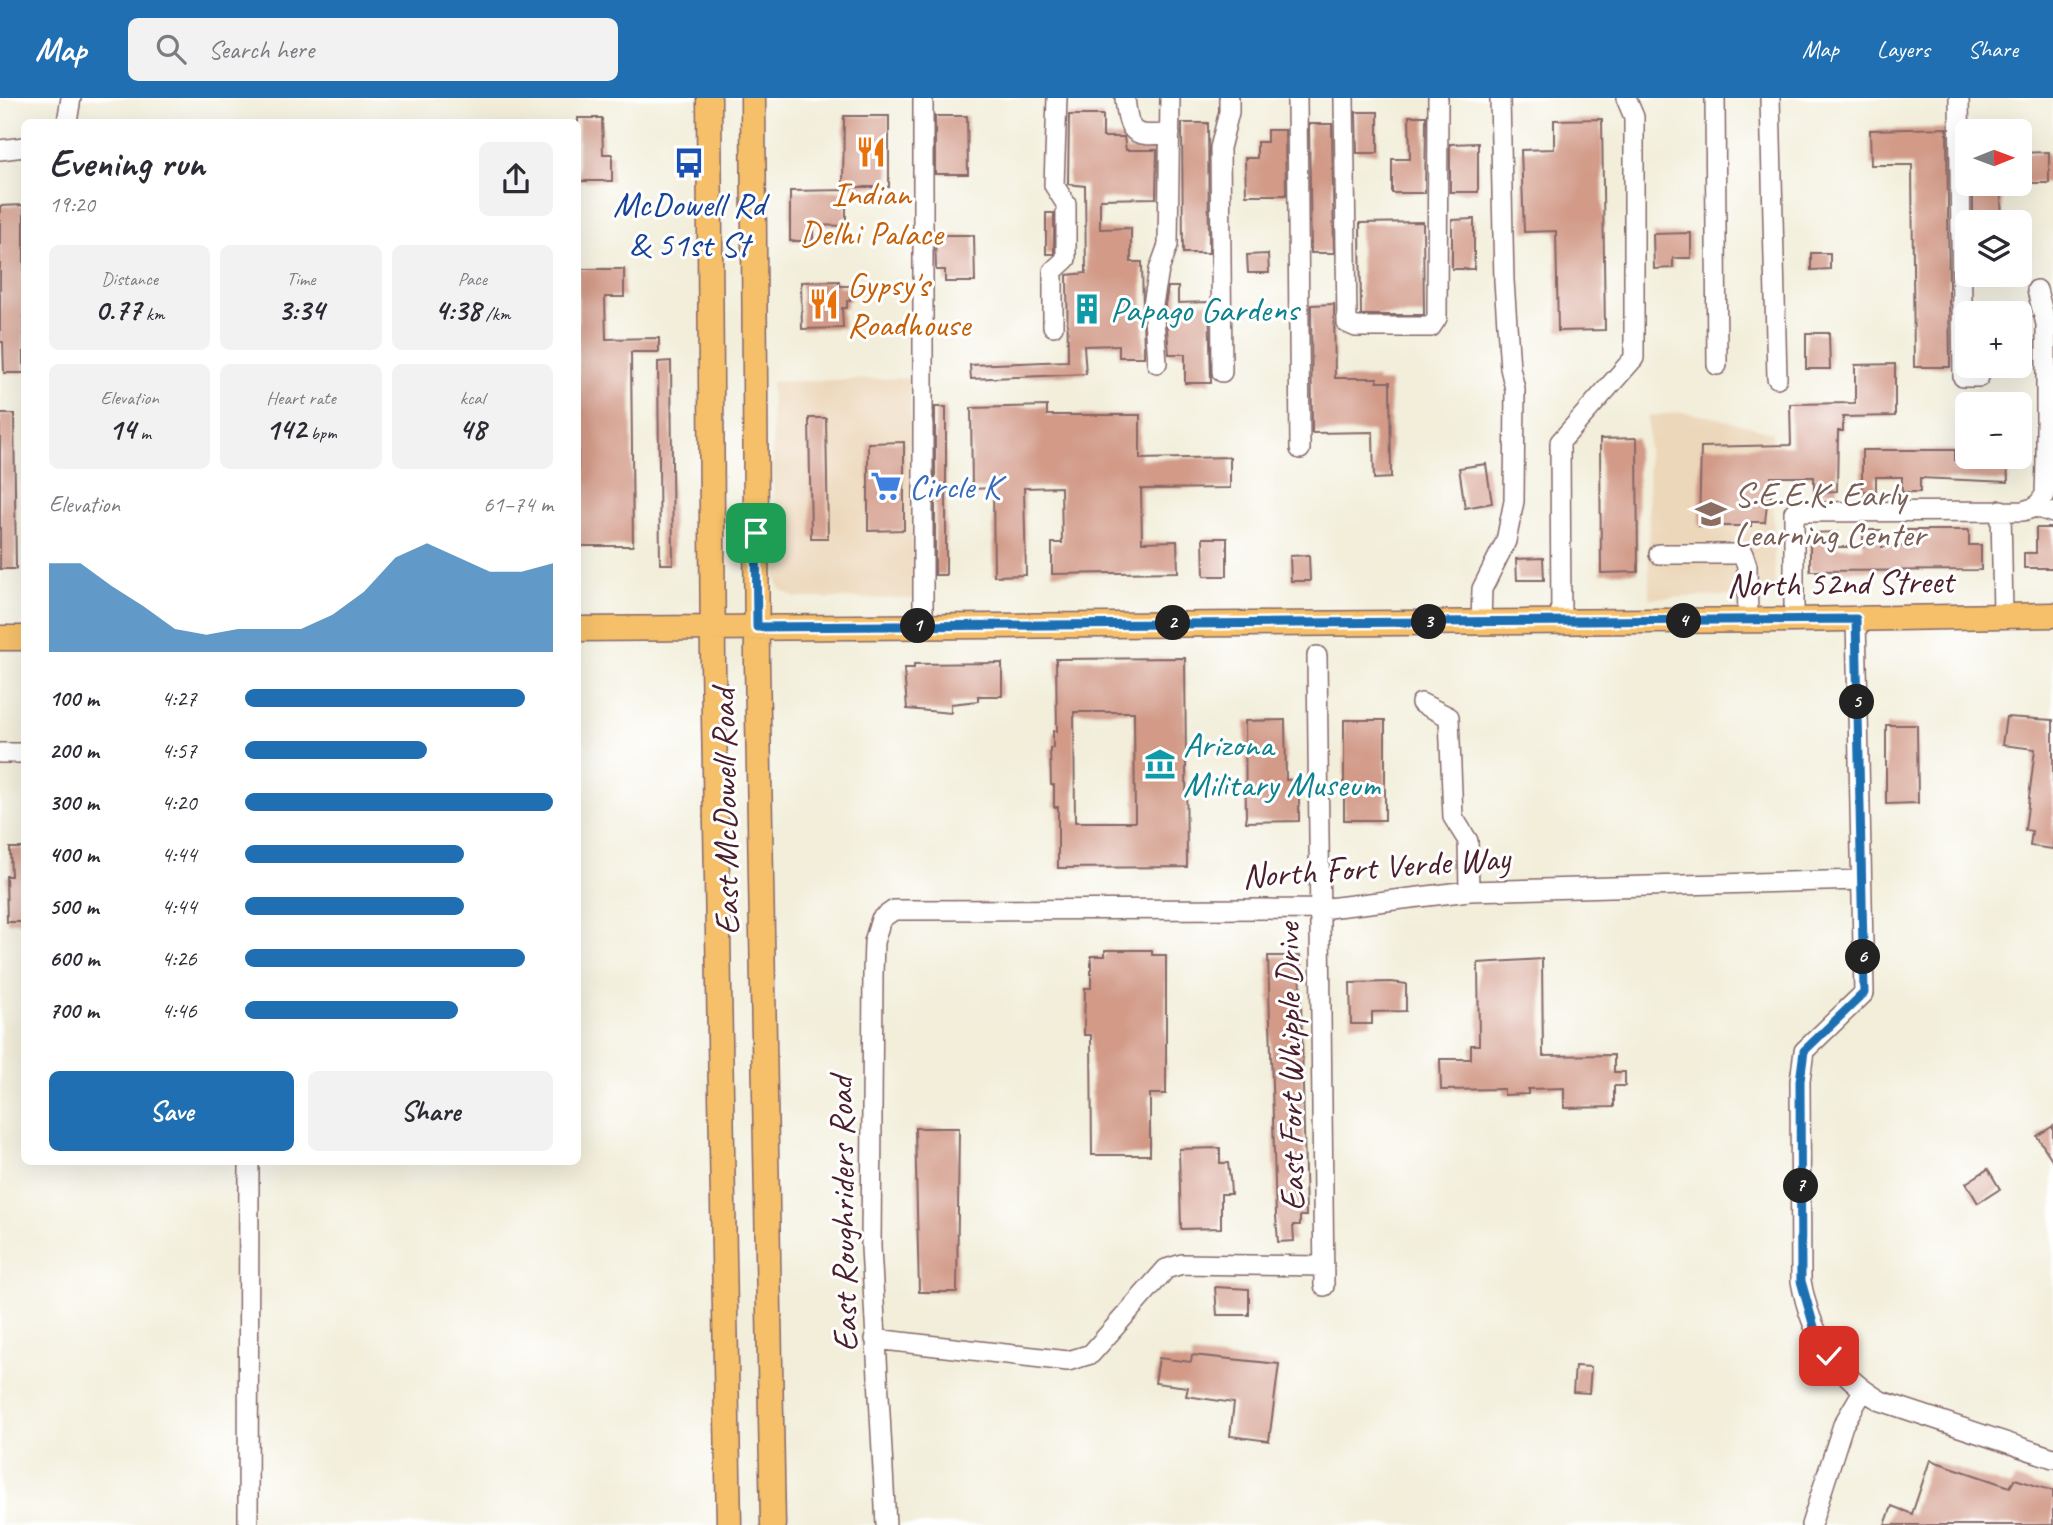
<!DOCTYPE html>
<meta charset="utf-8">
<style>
body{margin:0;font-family:Caveat,sans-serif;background:#f2f2f3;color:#2b2b33;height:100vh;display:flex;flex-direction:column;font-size:26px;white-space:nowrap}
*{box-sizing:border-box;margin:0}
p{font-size:23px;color:#7c7c81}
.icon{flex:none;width:38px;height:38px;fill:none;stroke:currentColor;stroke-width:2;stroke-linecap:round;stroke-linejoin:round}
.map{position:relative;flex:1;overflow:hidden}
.drawer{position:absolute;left:21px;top:21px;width:560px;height:1046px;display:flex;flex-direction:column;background:#fff;border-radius:10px;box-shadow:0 7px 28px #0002}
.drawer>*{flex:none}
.needle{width:46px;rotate:89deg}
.buttons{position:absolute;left:1955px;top:21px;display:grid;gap:14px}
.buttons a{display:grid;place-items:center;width:77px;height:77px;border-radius:10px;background:#fff;box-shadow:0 7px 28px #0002;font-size:35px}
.pin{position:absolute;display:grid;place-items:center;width:60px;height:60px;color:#fff;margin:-30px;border-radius:14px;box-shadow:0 4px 10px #0006}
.km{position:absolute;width:35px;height:35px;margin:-18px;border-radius:50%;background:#222;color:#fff;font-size:19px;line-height:35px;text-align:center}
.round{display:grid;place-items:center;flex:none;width:74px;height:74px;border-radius:10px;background:#f2f2f3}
.overview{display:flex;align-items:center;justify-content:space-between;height:119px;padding:0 28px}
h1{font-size:38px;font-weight:700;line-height:52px}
.figures{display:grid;grid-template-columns:repeat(3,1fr);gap:10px;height:119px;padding:7px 28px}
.figures div{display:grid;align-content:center;border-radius:10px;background:#f2f2f3;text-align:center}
.figures b{font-size:30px;font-weight:700}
.figures small{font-size:19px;font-weight:400}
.figures p{font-size:19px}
.chart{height:196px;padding:14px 28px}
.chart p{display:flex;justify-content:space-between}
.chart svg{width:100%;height:126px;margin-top:7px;fill:#1f6fb2;opacity:.7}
.primary-button{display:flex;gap:14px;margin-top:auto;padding:14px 28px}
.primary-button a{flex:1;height:80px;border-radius:10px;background:#1f6fb2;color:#fff;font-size:28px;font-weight:700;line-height:80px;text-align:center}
.primary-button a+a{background:#f2f2f3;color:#2b2b33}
ul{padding:0 28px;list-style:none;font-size:23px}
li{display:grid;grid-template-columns:112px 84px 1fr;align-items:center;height:52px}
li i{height:18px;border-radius:9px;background:#1f6fb2}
header{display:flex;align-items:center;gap:42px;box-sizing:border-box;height:98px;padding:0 35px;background:#1f6fb2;color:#fff}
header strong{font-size:33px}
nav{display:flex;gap:38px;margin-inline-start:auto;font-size:24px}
.search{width:490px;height:63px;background:#f2f2f3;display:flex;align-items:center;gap:18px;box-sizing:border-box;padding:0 24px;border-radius:10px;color:#7c7c81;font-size:26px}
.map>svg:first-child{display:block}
.built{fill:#ecd7ba}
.building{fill:#d29a87;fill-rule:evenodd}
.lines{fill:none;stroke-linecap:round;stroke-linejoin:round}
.minor-casing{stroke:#856768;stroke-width:22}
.major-casing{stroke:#856768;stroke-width:27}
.minor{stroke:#fff;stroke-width:19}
.major{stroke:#f6c06b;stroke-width:24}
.route-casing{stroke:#fff;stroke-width:14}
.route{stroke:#1f6fb2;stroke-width:9}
.labels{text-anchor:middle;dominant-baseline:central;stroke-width:6;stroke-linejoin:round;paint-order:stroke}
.food-label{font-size:35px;fill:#c56008;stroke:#fff}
.transit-label{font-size:35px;fill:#164399;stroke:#fff}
.culture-label{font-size:35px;fill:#0d838f;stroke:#fff;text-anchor:start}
.shop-label{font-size:35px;fill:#366cbe;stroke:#fff;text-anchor:start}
.education-label{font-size:35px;fill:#785e54;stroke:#fff;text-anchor:start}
.street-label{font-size:35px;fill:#4a1f2b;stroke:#fff}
</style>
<header>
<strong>Map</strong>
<div class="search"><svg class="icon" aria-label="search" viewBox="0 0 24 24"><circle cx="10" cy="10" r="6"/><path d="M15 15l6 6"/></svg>Search here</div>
<nav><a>Map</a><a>Layers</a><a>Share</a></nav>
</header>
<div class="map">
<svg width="2053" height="1427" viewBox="0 0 2053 1427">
<rect width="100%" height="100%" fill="#fff"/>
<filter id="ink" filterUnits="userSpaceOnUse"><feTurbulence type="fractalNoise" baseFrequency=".0143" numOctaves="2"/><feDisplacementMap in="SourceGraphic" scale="14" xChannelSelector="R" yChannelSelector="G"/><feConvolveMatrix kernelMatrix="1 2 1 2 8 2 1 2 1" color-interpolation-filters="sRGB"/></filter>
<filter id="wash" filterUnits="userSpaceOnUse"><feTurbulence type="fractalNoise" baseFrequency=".00686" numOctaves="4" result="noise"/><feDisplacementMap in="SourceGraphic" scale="28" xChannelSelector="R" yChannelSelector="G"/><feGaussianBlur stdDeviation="1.57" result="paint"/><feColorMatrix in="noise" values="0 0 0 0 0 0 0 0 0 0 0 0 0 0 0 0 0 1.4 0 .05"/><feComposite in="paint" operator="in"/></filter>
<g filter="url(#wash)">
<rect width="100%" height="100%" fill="#f2eeda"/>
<!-- built -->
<path class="built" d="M910,280L914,501L795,500L780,491L775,480L771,284Z
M1682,314L1708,318L1772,334L1775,497L1649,500L1648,318Z"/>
<g id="blocks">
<!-- building -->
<path class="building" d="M1356,14H1378V55H1357Z
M1069,17H1103V39H1124L1126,52H1157L1156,100L1100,101V131L1131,130V164H1142L1144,259H1119V247L1084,248L1086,276L971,281L970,267L1068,263L1067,177L1086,175L1085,88L1068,86Z
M844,18H889V89H843Z
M935,18H967L968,76H935Z
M1409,18H1426L1425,95H1392V61H1410Z
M578,20H602L603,56H612V83H578Z
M1602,21L1605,232L1558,233L1556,133L1524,134L1521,52L1554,51V22Z
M1182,25H1208L1209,155H1183Z
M1309,26H1332L1334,155H1311Z
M1947,30L1950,269H1914L1912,67H1871L1870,32Z
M1267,32H1285L1286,97H1246L1245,60H1257V44H1267Z
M1478,45V94H1450V46Z
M2049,54V85H2020V55Z
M846,92V128L813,127V143H790V93Z
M1973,96H2001L2002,124H1973Z
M24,107V275H4L3,244H0V108Z
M1046,115H1054V156H1046Z
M1474,121V171H1452V122Z
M1423,124L1424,217H1361L1360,125Z
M1691,135V160H1673V170L1654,171L1653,136Z
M935,137H974L975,184H945V172H936Z
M1811,155H1830V171L1811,172Z
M1268,156L1269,175H1248L1247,157Z
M578,171H624V199H605L606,241L659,240V254H631L633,448H578Z
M839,183V188H850V203H847V210H842L843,230L802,231L801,184Z
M1168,189H1178V205L1209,204L1211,285H1185V256H1169L1165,207Z
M1334,206L1335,280H1377V284H1390L1391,380L1374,381L1373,334L1312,335L1311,207Z
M1806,235H1829L1830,271H1806Z
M671,263L673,466H660L658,264Z
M1895,266V318L1843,319V333H1838L1837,393L1814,394V379H1771V406H1767L1765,424H1751V428H1699L1701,349L1791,347L1790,306L1855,305V267Z
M1047,308V317H1140V361L1230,359V390L1141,391L1142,444L1177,443L1178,474L1052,476V445H1062L1061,389L1024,390L1026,477L994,478L993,390L972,391L971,310Z
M935,309H946V477H935Z
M0,316H14L16,471H0Z
M809,320H826L828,440H811Z
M1637,340L1638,474L1601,475L1600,341Z
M904,344V432L868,433V345Z
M1862,352H1955V362L2007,361L2008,384L1920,380V394H1902V379H1876V393H1862Z
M1486,366L1492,405L1465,410L1459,370Z
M2036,430H2053V470H2024V455H2036Z
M1863,432H1881L1882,449L1907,448V432H1969V447H1981V472L1810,473V435L1837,434V449H1863Z
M1203,440H1227V478H1204Z
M1309,457L1310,483H1291L1290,458Z
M1543,460L1544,482H1517L1516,461Z
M1185,560L1187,769L1058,770V709H1054V687H1051L1050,650H1053V633H1057L1056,561ZM1074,614H1134L1135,724H1075Z
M1002,565V598H978V603L951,606V615L907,611L904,570H914V566Z
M2006,619L2053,622V751L2030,748L2032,733L2025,732L2035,651L2002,647Z
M1285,622L1286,682H1299V723L1246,724L1245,623Z
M1344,622H1385V722H1344Z
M1886,627H1917L1918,705L1886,706Z
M10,750H24V824H7L6,778H11Z
M1105,852H1152V857H1166V996H1150V1057H1092L1091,937H1084L1085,890H1091V858H1105Z
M1268,858H1300L1306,1118H1300V1127H1293L1294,1143L1278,1144L1276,1118Z
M1542,861L1543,958L1614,957V974H1625V988H1614V1009L1564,1010V990L1528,991V996L1504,997V991L1441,992L1440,961H1471V947H1479L1478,865Z
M1391,884L1406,886V913L1372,914V926H1351L1350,885Z
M2053,1028V1063L2037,1038Z
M915,1030H959L957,1194H919Z
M1220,1050V1065H1228L1230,1081L1231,1096H1221V1130L1181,1131L1179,1051Z
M1988,1071L2000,1091L1978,1105L1966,1085Z
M1215,1189L1249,1191V1217H1217Z
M1192,1257L1279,1266L1269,1343L1230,1338L1234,1305L1186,1298L1188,1289L1155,1285L1159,1260L1191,1264Z
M1575,1268L1591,1269L1589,1295L1573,1294Z
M1930,1362L2010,1389L2015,1381L2053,1393V1427H1885L1892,1408L1912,1416Z"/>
</g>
</g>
<g filter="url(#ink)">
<use href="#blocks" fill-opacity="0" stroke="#856768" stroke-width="2"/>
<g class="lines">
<!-- minor casing -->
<g class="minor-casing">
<path id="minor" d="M923,0V528
M1125,0C1129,39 1134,38 1170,36
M1297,0L1300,351
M1344,0L1347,225L1356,229H1431L1437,220L1438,0
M1715,0L1717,267
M1770,0L1777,280
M1959,0L1963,279H1979
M67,24L71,0
M0,52L24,49
M1053,228V173L1066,161V106L1054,87L1057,0
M1157,265L1153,206L1159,172L1168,147L1170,0
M1222,274L1220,50L1229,14V0
M2036,409L2045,397L2046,362V226L2037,192
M2001,412L2003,517
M1659,456H1743L1747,468L1748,522
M1856,521L1864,895L1804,953L1800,983L1801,1183C1810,1234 1835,1277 1881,1303L2053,1360
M1794,522V414L2023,413L2036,409L2053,415
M1561,523L1560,344L1634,260V19L1626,0
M1481,524L1482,491L1506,443L1514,403L1515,291L1510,270L1504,183L1500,0
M1317,558L1324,1188
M1421,605L1449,619L1453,719L1468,743L1469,793
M0,655H24
M875,1241L1068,1263L1091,1256L1166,1171L1182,1166L1324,1168
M248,1427L249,1064
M886,1427L871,1149L873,875L874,844L881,821L894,812L1320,811L1469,793L1861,782
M1811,1427L1843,1327L1863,1293"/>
</g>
<!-- major casing -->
<g class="major-casing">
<path id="major" d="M709,0L713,566L729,1427
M753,0L757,565L773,1427
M578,531L1794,522L2053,517
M0,540H24"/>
</g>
<!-- minor -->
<use href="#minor" class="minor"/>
<!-- major -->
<use href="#major" class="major"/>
</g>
</g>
<g class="lines" filter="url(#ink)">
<!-- route casing -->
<g class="route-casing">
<path id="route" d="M756,435L757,529L1856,521L1864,895L1804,953L1800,983L1801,1183L1816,1236L1829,1258"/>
</g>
<!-- route -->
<use href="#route" class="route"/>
</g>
<!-- icons -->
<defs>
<g id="restaurant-bare" transform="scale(2.415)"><path d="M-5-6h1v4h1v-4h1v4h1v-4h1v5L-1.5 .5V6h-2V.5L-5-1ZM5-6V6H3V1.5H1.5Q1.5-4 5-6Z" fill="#e8710a" stroke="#fff" stroke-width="2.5" paint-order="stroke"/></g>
<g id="bus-bare" transform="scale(2.415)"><path d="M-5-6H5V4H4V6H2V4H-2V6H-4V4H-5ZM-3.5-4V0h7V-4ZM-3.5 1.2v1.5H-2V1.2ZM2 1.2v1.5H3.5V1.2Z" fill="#1a4fb4" stroke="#fff" stroke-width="2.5" paint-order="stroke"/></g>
<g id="building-bare" transform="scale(2.415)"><path d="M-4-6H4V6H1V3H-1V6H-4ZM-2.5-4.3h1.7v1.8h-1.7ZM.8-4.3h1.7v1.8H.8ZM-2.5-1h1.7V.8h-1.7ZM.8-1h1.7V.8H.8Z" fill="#0f9aa8" stroke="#fff" stroke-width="2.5" paint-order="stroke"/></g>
<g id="supermarket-bare" transform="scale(2.415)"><path d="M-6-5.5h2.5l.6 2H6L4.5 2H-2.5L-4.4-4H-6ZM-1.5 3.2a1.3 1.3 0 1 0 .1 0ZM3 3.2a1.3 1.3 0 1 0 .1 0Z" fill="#3f7fe0" stroke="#fff" stroke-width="2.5" paint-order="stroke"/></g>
<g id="school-bare" transform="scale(2.415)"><path d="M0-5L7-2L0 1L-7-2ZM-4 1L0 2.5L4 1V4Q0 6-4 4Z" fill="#8d6e63" stroke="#fff" stroke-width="2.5" paint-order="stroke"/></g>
<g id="museum-bare" transform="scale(2.415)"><path d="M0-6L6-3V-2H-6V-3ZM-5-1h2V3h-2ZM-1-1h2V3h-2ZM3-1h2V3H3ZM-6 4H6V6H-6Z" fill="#0f9aa8" stroke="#fff" stroke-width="2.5" paint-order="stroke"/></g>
</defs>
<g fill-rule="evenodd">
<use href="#restaurant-bare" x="871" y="54"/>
<use href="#bus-bare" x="689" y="65"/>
<use href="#restaurant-bare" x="824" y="206"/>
<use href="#building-bare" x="1087" y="211"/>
<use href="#supermarket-bare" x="886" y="388"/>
<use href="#school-bare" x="1711" y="416"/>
<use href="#museum-bare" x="1160" y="666"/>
</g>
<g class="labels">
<!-- food labels -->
<g class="food-label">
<text x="871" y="95">Indian<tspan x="871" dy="40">Delhi Palace</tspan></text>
<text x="847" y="186" text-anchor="start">Gypsy's<tspan x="847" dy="40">Roadhouse</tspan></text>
</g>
<!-- transit labels -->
<g class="transit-label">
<text x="689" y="106">McDowell Rd<tspan x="689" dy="40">&amp; 51st St</tspan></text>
</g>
<!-- culture labels -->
<g class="culture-label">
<text x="1110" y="211">Papago Gardens</text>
<text x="1183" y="646">Arizona<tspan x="1183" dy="40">Military Museum</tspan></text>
</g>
<!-- shop labels -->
<g class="shop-label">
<text x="909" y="388">Circle K</text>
</g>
<!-- education labels -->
<g class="education-label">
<text x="1734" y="396">S.E.E.K. Early<tspan x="1734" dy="40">Learning Center</tspan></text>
</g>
<!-- street labels -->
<g class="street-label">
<text transform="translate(1840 485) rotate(-1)">North 52nd Street</text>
<text transform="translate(725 714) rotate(-91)">East McDowell Road</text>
<text transform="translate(1376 769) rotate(-4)">North Fort Verde Way</text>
<text transform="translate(1290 969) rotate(-91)">East Fort Whipple Drive</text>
<text transform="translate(843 1116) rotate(-91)">East Roughriders Road</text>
</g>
</g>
</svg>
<div class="buttons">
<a><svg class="needle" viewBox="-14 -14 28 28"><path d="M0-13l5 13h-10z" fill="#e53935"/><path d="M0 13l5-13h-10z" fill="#7c7c81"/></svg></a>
<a><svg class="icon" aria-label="layers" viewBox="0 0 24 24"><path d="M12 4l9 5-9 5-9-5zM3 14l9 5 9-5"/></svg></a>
<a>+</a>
<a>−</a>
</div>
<div class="pin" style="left:756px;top:435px;background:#1e9e55"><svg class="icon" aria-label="arrive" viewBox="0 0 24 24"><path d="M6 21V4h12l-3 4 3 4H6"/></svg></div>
<div class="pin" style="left:1829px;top:1258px;background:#d93025"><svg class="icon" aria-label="check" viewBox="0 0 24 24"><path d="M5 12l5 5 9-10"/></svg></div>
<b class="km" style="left:918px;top:528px">1</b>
<b class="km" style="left:1173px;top:525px">2</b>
<b class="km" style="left:1429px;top:524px">3</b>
<b class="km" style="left:1684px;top:523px">4</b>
<b class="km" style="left:1857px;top:604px">5</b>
<b class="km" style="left:1863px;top:859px">6</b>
<b class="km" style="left:1801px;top:1088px">7</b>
<section class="drawer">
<div class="overview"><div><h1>Evening run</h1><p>19:20</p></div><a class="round"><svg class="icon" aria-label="share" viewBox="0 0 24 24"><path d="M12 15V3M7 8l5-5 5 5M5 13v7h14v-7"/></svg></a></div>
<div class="figures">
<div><p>Distance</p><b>0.77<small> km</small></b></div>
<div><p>Time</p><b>3:34</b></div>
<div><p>Pace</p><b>4:38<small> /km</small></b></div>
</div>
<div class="figures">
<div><p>Elevation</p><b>14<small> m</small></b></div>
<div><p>Heart rate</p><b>142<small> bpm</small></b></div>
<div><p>kcal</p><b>48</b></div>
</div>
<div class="chart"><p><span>Elevation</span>61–74 m</p>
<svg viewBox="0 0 160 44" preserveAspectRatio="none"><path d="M0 44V13L10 13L20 21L30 28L40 36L50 38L60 36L70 36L80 36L90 31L100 23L110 11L120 6L130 11L140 16L150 16L160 13V44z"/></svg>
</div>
<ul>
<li><b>100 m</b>4:27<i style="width:91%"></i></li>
<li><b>200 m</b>4:57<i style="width:59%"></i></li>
<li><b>300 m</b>4:20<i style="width:100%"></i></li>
<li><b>400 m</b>4:44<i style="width:71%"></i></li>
<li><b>500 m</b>4:44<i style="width:71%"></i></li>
<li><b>600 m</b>4:26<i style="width:91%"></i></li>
<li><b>700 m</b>4:46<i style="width:69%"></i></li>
</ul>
<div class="primary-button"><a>Save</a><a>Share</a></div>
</section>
</div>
